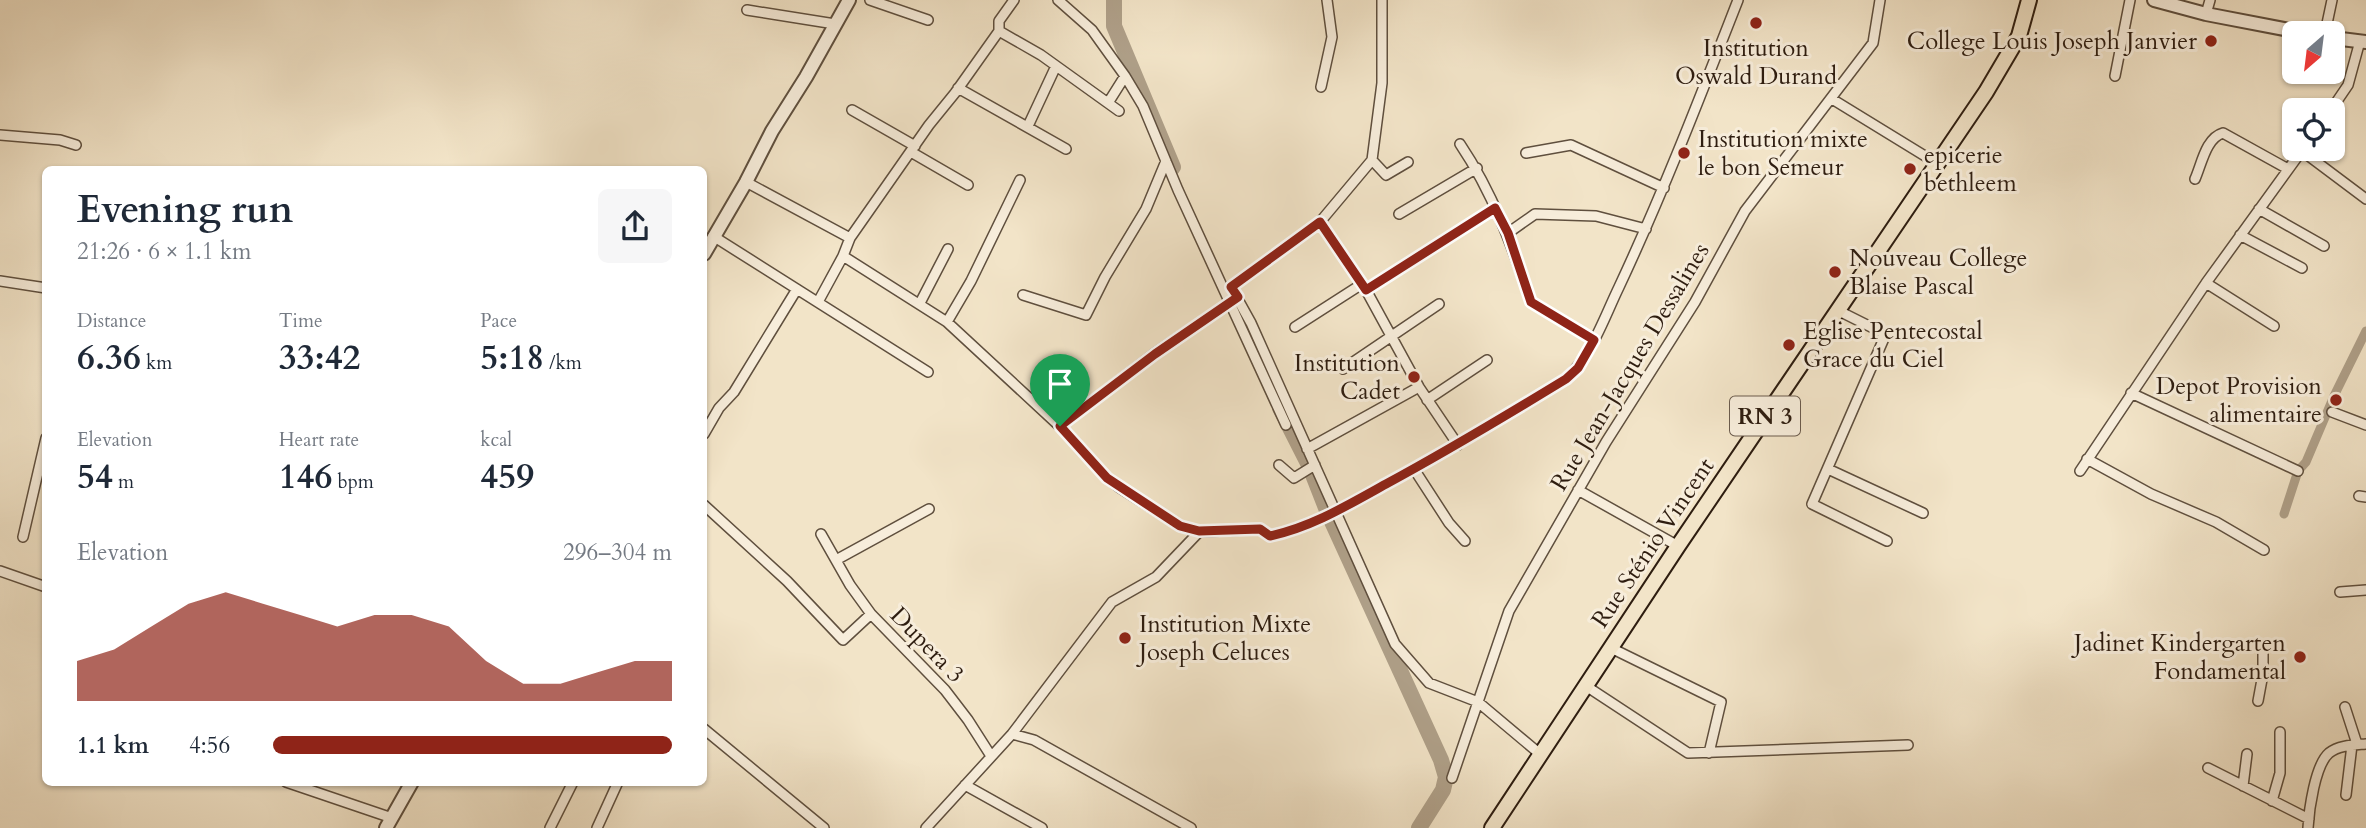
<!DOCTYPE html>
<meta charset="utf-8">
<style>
body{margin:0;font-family:Cardo,serif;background:#f6f6f7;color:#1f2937;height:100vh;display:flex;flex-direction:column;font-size:26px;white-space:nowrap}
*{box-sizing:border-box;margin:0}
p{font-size:23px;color:#747a83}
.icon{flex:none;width:38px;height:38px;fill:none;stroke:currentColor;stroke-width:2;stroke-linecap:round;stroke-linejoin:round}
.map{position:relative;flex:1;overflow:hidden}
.panel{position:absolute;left:42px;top:166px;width:665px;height:620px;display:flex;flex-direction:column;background:#fff;border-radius:10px;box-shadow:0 2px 5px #0004}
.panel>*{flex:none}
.needle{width:46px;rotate:208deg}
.fabs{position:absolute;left:2282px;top:21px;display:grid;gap:14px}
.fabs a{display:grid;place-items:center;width:63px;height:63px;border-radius:10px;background:#fff;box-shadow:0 2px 5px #0004;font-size:35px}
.pin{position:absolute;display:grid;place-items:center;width:60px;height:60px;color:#fff;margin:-72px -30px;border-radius:50% 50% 50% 0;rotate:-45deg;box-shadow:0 0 7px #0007}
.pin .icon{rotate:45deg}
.round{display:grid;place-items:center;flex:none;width:74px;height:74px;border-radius:10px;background:#f6f6f7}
.headline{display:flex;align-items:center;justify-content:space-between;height:119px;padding:0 35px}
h1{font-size:38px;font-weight:700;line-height:52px}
.stats{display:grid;grid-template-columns:repeat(3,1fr);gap:10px;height:119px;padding:7px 35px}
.stats div{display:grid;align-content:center}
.stats b{font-size:35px;font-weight:700}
.stats small{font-size:19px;font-weight:400}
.stats p{font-size:19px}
.chart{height:196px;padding:14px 35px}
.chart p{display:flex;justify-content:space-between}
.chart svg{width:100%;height:126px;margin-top:7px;fill:#8f2418;opacity:.7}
ul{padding:0 35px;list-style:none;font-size:23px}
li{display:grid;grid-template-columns:112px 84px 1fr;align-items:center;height:52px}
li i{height:18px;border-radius:9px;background:#8f2418}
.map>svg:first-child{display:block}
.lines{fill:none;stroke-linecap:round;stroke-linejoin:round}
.canal{stroke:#afa089;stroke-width:9}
.river{stroke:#afa089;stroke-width:16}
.minor-casing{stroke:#5f4f3e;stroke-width:12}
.tertiary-casing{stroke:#5f4f3e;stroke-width:16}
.primary-casing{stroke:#2e1d10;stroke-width:18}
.minor{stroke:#f7eddb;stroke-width:9}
.tertiary{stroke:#f7eddb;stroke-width:12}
.primary{stroke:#f2e4c8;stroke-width:14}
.route-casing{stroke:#fff;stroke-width:14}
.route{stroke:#8f2418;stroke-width:9}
.poi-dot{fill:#8f2418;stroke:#f7eddb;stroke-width:2.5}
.labels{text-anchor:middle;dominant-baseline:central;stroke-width:6;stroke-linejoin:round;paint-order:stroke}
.shield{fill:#f7eddb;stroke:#6a5b4d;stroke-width:2}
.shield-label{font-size:23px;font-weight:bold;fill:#2e1d10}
.poi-label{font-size:24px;fill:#2e1d10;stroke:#f7eddb;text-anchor:start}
.street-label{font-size:24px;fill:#2e1d10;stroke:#f7eddb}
</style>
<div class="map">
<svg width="2366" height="828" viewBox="0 0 2366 828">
<rect width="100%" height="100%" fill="#f2e4c8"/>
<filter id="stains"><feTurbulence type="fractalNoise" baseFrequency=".00286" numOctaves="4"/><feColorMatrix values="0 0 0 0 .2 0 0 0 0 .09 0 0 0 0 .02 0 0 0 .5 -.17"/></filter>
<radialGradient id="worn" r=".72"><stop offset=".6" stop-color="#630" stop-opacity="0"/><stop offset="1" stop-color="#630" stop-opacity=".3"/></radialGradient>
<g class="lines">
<!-- canal -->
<path class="canal" d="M2284,514L2298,471L2306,462L2334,396L2366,331"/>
<!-- river -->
<path class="river" d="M1114,0V26L1173,167
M1280,408L1310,467L1328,513L1441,760L1446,777L1443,790L1419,828"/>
<!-- minor casing -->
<g class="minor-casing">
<path id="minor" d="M870,0L928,20
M1058,0L1092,30L1125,76L1143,106L1178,190L1286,425
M1382,0V83L1372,160L1320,222L1231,287L1251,323L1395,644L1429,683L1478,702L1540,754
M747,10L835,24
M2206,14L2210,0
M999,31L1041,55L1119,111
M2325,33L2332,0
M2115,76L2130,0
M1321,87L1332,37L1327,0
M958,88L1066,149
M1832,99L1938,164
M1108,103L1125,76
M852,110L915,146
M2331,110L2348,85L2360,41
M1028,126L1056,66
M0,135L60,140L76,145
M1460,144C1493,193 1512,246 1531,302L1594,340
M2302,151L2366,199
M911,152L968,185
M1526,153L1571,145L1664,188
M1372,160L1386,175L1408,162
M2195,179C2202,163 2206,138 2223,133L2288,169
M746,182L850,238L843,256L947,322L1068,434L1107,478L1120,488L1180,526L1199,532L1260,529L1270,536C1312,527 1348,505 1386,484C1447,451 1507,415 1566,379C1592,355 1604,318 1619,287C1663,193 1700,97 1738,0
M2259,209L2324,246
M1399,214L1477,168
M1320,222L1366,290L1419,387L1458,445
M1508,233L1535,214L1596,216L1646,229
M2240,235L2302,268
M713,236L928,372
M850,238L929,125L955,93L999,31V21L1014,0
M0,281L46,288
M2206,283L2274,326
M1366,290L1495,208
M1023,295L1086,315L1105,277L1146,209L1166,161
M818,302L843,256
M920,303L948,249
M1837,310L1881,332L1885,336L1812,504L1887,541
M947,322L971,281L1020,180
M1295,327L1362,284
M1343,369L1439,304
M2131,393L2298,471
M1427,400L1487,360
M2332,412L2366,425
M1060,426L1155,353L1234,300
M704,434L719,408L734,392L797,289
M1307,449L1419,387
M2087,459L2151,494L2216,522L2264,550
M1279,465L1294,478L1315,465
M1414,469L1449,523L1465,541
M1828,469L1923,513
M2080,471L2206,283L2303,149
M1578,490L1678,546
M2359,496L2366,497
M704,505L787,581L843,640L871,614L945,690L968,720L991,756
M821,534L850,585L871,614
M23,537L46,438
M836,560L929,509
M0,571L46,587
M2340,592L2366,590
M1611,648L1721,702L1709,753
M1586,686L1688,753L1908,745
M2258,701L2263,674V652
M2345,707L2357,744
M704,729L824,828
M1012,734L1034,740L1191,828
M2208,768L2309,819
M1452,778L1509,611L1606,442L1695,302L1745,211L1873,43L1880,0
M286,782L392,818
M965,785L1042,828
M2243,786L2247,754
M2346,795L2352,745
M2272,801L2280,773V732
M550,828L573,782
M597,828L618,782
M926,828L1012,734L1112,602L1156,577L1199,532
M2308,828C2309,810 2315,765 2329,753C2339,745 2354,745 2366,744"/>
</g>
<!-- tertiary casing -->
<g class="tertiary-casing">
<path id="tertiary" d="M2154,0L2206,14L2305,33
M2333,38L2366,42
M704,254L746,182L772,131L806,77L849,0
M386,828L412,782"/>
</g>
<!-- primary casing -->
<g class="primary-casing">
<path id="primary" d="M1492,828L1678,546L1986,92L2019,36L2029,0"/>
</g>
<!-- minor -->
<use href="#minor" class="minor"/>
<!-- tertiary -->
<use href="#tertiary" class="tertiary"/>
<!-- primary -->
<use href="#primary" class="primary"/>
</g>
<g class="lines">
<!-- route casing -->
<g class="route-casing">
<path id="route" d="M1495,208L1508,233L1531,302L1594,340L1578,368L1566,379C1507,415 1447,451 1386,484C1348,505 1312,527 1270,536L1260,529L1199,531L1180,526L1107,478L1060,426L1155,354L1238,297L1231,287L1320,222L1366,290Z"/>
</g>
<!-- route -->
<use href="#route" class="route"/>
</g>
<!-- markers -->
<g class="poi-dot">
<circle cx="1756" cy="23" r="7"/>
<circle cx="2211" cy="41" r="7"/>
<circle cx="1684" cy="153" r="7"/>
<circle cx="1910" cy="169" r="7"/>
<circle cx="1835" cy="272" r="7"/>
<circle cx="1789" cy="345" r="7"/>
<circle cx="1414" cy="377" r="7"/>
<circle cx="2336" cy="400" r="7"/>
<circle cx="1125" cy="638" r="7"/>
<circle cx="2300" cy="657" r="7"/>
</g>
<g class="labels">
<!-- shield labels -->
<rect class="shield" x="1730" y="396.5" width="70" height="39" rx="5"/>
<g class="shield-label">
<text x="1765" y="416">RN 3</text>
</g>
<!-- poi labels -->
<g class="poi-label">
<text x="2197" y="41" text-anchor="end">College Louis Joseph Janvier</text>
<text x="1756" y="48" text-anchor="middle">Institution<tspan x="1756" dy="28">Oswald Durand</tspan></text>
<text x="1698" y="139">Institution mixte<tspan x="1698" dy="28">le bon Semeur</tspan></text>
<text x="1924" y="155">epicerie<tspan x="1924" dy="28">bethleem</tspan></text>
<text x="1849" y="258">Nouveau College<tspan x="1849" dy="28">Blaise Pascal</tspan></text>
<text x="1803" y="331">Eglise Pentecostal<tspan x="1803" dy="28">Grace du Ciel</tspan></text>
<text x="1400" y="363" text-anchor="end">Institution<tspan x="1400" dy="28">Cadet</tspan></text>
<text x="2322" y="386" text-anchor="end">Depot Provision<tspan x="2322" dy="28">alimentaire</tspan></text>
<text x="1139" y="624">Institution Mixte<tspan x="1139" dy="28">Joseph Celuces</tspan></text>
<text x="2286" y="643" text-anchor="end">Jadinet Kindergarten<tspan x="2286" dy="28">Fondamental</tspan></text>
</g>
<!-- street labels -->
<g class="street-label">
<text transform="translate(1630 367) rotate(-59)">Rue Jean-Jacques Dessalines</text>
<text transform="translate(1653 543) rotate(-56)">Rue Sténio Vincent</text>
<text transform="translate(927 645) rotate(46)">Dupera 3</text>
</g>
</g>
<rect width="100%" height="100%" filter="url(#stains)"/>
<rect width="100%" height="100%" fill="url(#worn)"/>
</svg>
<div class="fabs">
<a><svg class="needle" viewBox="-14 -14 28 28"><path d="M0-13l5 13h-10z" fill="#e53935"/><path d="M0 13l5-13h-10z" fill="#747a83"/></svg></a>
<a><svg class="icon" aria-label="locate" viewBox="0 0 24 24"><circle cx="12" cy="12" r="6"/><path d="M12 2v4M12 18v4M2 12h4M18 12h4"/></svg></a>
</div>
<div class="pin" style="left:1060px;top:426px;background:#1e9e55"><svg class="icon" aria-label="arrive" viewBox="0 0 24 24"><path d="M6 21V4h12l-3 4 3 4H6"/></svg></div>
<section class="panel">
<div class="headline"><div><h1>Evening run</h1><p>21:26 · 6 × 1.1 km</p></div><a class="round"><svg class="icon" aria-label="share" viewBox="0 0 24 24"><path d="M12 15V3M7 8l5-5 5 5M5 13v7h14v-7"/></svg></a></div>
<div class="stats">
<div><p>Distance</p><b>6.36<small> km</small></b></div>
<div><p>Time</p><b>33:42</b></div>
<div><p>Pace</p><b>5:18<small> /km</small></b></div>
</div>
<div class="stats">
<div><p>Elevation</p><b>54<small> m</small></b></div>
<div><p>Heart rate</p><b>146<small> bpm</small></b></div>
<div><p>kcal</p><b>459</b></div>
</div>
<div class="chart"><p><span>Elevation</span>296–304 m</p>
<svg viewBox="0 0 160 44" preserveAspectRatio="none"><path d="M0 44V30L10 26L20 18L30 10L40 6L50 10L60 14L70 18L80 14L90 14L100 18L110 30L120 38L130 38L140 34L150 30L160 30V44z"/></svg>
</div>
<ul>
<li><b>1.1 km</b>4:56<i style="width:100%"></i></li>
</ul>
</section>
</div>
